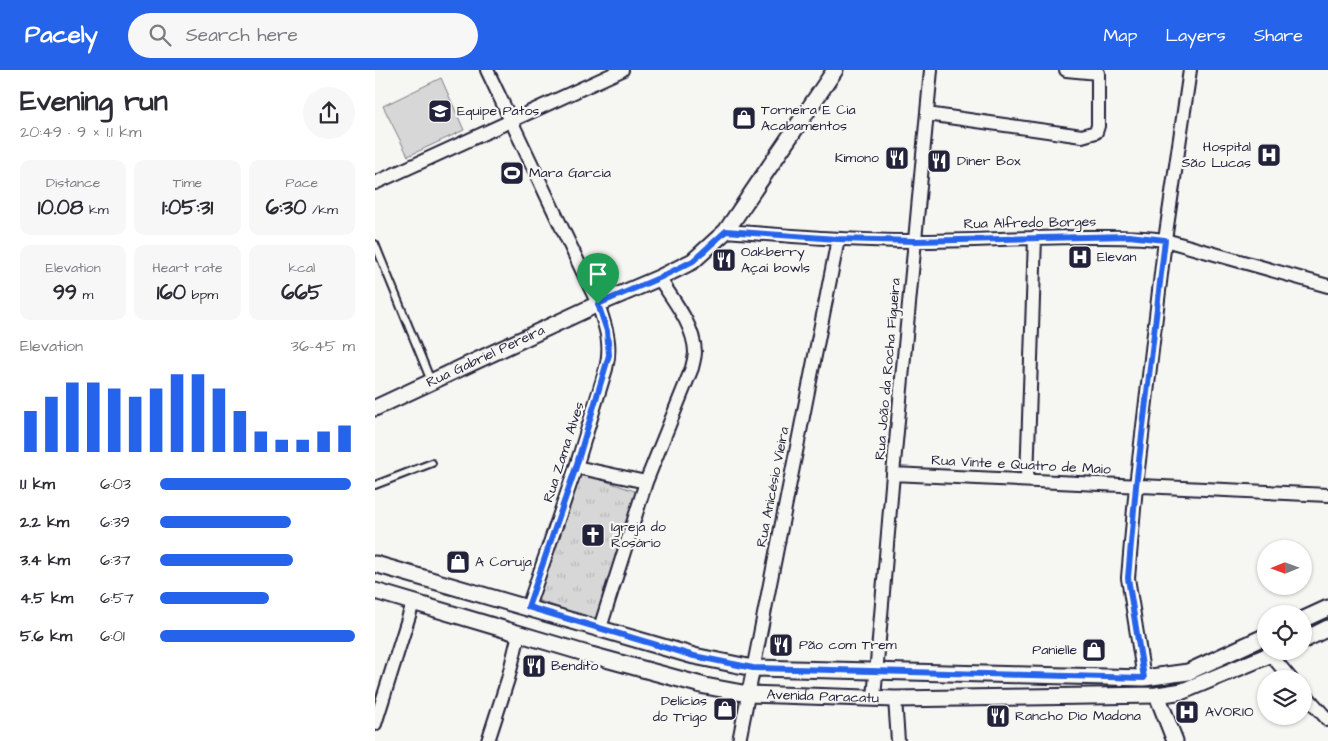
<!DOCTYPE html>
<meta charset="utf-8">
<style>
body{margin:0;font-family:"Architects Daughter",sans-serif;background:#f7f7f7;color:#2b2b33;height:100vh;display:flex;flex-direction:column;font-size:19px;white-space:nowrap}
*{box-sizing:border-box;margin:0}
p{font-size:16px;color:#7c7c81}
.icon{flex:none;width:28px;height:28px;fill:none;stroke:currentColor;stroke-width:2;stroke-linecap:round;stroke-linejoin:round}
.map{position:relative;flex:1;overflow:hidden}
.sheet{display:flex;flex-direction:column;background:#fff;width:375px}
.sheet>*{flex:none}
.needle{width:32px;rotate:269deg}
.tools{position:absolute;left:882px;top:470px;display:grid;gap:10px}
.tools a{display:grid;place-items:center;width:55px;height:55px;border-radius:50%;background:#fff;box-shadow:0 1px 4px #0004;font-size:25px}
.pin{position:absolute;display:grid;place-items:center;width:42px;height:42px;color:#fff;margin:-51px -21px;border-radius:50% 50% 50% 0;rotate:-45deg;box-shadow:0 0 5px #0007}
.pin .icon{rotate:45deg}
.round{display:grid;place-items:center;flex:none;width:52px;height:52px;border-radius:26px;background:#f7f7f7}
.headline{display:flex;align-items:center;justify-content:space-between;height:85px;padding:0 20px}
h1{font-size:28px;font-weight:800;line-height:38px}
.figures{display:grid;grid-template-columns:repeat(3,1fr);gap:8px;height:85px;padding:5px 20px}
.figures div{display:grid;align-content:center;border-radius:10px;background:#f7f7f7;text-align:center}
.figures b{font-size:21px;font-weight:800}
.figures small{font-size:14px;font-weight:400}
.figures p{font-size:14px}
.chart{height:140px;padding:10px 20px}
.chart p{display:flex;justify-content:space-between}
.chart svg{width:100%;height:90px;margin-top:5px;stroke:#2563eb;stroke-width:6}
ul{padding:0 20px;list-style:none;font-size:16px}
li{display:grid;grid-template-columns:80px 60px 1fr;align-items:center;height:38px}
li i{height:12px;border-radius:6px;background:#2563eb}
header{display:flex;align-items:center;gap:30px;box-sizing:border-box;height:70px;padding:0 25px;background:#2563eb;color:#fff}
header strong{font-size:24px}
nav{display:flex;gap:28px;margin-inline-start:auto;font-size:18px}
.search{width:350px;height:45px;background:#f7f7f7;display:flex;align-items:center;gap:12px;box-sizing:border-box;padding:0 18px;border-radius:28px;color:#7c7c81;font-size:19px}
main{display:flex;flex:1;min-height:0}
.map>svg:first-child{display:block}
.grass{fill:url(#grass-tufts);stroke:#7c7c89}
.pitch{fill:#d7d7d7;stroke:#7c7c89}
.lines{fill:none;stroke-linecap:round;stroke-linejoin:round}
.service-casing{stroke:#22223b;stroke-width:10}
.minor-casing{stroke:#22223b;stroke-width:16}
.tertiary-casing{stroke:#22223b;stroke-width:19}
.service{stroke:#f6f6f2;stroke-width:6}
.minor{stroke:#f6f6f2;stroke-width:12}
.tertiary{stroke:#f6f6f2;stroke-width:15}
.route-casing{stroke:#fff;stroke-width:10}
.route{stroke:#2563eb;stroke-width:6}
.labels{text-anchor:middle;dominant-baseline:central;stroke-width:4.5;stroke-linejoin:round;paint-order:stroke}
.poi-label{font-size:14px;fill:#22223b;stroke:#f6f6f2;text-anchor:start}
.street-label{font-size:14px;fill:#22223b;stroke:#f6f6f2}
</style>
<header>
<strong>Pacely</strong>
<div class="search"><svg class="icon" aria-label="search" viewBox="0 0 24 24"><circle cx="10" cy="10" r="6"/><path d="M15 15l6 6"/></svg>Search here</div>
<nav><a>Map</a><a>Layers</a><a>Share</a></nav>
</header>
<main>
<section class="sheet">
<div class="headline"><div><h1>Evening run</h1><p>20:49 · 9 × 1.1 km</p></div><a class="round"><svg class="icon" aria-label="share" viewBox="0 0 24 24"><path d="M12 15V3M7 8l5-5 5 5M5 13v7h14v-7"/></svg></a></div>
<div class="figures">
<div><p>Distance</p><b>10.08<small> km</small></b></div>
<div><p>Time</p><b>1:05:31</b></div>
<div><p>Pace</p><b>6:30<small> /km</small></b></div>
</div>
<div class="figures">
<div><p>Elevation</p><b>99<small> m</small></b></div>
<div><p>Heart rate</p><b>160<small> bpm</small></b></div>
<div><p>kcal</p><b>665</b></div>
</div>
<div class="chart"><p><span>Elevation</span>36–45 m</p>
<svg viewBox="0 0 160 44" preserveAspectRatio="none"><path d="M5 44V24M15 44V17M25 44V10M35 44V10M45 44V13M55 44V17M65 44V13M75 44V6M85 44V6M95 44V13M105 44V24M115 44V34M125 44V38M135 44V38M145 44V34M155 44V31"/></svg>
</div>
<ul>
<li><b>1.1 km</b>6:03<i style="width:98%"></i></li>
<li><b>2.2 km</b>6:39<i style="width:67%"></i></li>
<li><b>3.4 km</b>6:37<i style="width:68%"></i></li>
<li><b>4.5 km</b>6:57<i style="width:56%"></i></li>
<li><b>5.6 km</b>6:01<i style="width:100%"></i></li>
</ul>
</section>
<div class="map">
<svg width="953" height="671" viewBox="0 0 953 671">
<defs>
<pattern id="grass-tufts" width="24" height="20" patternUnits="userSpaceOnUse" patternTransform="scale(1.25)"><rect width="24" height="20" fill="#d7d7d7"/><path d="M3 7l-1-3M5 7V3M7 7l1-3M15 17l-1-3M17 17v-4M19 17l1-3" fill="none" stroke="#b8b8b9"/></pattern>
</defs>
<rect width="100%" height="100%" fill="#f6f6f2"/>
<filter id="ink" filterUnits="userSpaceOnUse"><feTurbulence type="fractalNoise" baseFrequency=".02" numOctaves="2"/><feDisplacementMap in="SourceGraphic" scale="10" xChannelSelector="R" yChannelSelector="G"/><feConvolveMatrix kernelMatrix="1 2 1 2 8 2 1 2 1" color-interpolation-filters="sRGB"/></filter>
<g filter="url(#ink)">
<!-- grass -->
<path class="grass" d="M203,402L263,422L222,550L162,530Z"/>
<!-- pitch -->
<path class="pitch" d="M66,8L89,60L33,86L8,36Z"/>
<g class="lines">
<!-- service casing -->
<g class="service-casing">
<path id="service" d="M0,174L56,311
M0,415L57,393"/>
</g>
<!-- minor casing -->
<g class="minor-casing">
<path id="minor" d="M112,0L223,234C231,258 237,274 231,299L201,397L153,537
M552,44L707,66L721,62L723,56V3L691,0
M0,113L247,0
M351,161C414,166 477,171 540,171C597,171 654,167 710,167C737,167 763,166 790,170L953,216
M201,397L271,412
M518,404L953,425
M652,410L660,167
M225,558L271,412L317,298C318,293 320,287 320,282C319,255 298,230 284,208
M896,585L916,609
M769,608L753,508L761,416L790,170L815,0
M929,623L953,650
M499,628L518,404L556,0
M520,629L523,671
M0,654L38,533
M113,671L133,609L144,564
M364,671L463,169"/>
</g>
<!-- tertiary casing -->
<g class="tertiary-casing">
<g id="tertiary">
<path id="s1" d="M0,338L223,234L284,208L318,191L351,161L460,0"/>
<path d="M0,494L319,586L378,598L769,608L813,602L891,566"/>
<path id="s2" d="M0,521L216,585L330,616L373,624L520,629L782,625L808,621L904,581"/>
<path d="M929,549L953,538"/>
<path d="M929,570L953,558"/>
<path d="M782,625L800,671"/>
</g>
</g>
<!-- service -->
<use href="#service" class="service"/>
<!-- minor -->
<use href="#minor" class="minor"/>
<!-- tertiary -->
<use href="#tertiary" class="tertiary"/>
</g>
</g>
<g class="lines" filter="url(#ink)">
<!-- route casing -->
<g class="route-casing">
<path id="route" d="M351,161L462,169L540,171L754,166L790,170L761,416L753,508L769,608L378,598L319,586L153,537L201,397L234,285L232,261L223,234L284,208L318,191Z"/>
</g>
<!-- route -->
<use href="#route" class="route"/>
</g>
<!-- icons -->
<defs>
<g id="school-square" transform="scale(1.25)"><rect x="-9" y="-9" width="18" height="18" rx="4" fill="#22223b" stroke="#f6f6f2"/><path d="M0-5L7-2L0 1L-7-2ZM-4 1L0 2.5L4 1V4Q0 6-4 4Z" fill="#fff"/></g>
<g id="shop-square" transform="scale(1.25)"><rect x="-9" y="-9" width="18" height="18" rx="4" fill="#22223b" stroke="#f6f6f2"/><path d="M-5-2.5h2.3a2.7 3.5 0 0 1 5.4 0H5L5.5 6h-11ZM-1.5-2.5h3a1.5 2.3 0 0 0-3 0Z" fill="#fff"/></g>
<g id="hospital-square" transform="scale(1.25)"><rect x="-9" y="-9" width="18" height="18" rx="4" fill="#22223b" stroke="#f6f6f2"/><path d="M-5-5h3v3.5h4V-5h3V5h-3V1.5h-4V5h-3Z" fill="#fff"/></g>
<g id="restaurant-square" transform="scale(1.25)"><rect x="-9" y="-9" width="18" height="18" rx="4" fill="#22223b" stroke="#f6f6f2"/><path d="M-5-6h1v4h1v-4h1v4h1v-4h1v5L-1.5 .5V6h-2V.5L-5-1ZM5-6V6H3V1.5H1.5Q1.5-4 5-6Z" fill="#fff"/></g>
<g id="stadium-square" transform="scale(1.25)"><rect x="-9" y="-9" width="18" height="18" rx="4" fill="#22223b" stroke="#f6f6f2"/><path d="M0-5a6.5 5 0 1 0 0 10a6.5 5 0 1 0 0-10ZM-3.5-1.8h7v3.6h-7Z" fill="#fff"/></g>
<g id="church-square" transform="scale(1.25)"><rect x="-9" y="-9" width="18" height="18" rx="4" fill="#22223b" stroke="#f6f6f2"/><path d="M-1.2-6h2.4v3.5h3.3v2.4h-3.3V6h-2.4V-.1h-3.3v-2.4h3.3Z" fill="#fff"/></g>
</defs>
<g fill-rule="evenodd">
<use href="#school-square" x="65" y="41"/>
<use href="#shop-square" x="369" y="48"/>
<use href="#hospital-square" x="894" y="85"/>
<use href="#restaurant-square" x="522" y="88"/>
<use href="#restaurant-square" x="564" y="91"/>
<use href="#stadium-square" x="137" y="103"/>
<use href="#hospital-square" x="705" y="187"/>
<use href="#restaurant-square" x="349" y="190"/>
<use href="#church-square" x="218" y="465"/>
<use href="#shop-square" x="83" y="492"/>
<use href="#restaurant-square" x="406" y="575"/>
<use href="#shop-square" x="719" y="580"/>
<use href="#restaurant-square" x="159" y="596"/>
<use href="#shop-square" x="350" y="639"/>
<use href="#hospital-square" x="812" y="642"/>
<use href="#restaurant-square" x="623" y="646"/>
</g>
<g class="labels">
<!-- poi labels -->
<g class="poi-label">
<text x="386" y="40">Torneira E Cia<tspan x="386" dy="16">Acabamentos</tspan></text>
<text x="82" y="41">Equipe Patos</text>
<text x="876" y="77" text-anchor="end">Hospital<tspan x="876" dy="16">São Lucas</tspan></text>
<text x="504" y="88" text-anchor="end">Kimono</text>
<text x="582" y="91">Diner Box</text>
<text x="154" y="103">Mara Garcia</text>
<text x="366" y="182">Oakberry<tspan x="366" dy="16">Açaí bowls</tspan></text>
<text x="722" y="187">Elevan</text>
<text x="236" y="457">Igreja do<tspan x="236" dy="16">Rosário</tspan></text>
<text x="100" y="492">A Coruja</text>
<text x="424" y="575">Pão com Trem</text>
<text x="702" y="580" text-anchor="end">Panielle</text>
<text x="176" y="596">Bendito</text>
<text x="332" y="631" text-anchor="end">Delícias<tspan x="332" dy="16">do Trigo</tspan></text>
<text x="830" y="642">AVORIO</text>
<text x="640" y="646">Rancho Dio Madona</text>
</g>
<!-- street labels -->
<g class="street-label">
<text transform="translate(655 153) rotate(-1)">Rua Alfredo Borges</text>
<text stroke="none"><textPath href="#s1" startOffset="122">Rua Gabriel Pereira</textPath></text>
<text transform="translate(513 299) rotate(-85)">Rua João da Rocha Figueira</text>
<text transform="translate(189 382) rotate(-72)">Rua Zama Alves</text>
<text transform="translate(646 395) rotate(3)">Rua Vinte e Quatro de Maio</text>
<text transform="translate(398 417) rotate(-79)">Rua Anicésio Vieira</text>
<text stroke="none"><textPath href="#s2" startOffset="462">Avenida Paracatu</textPath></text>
</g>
</g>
</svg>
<div class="tools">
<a><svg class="needle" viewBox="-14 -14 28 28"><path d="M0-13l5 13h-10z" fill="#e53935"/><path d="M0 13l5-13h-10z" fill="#7c7c81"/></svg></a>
<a><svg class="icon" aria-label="locate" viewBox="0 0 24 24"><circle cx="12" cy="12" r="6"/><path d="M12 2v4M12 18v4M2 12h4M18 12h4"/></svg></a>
<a><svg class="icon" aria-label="layers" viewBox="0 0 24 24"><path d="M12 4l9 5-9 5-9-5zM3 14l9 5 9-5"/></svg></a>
</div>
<div class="pin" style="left:223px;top:234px;background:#1e9e55"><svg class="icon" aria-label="arrive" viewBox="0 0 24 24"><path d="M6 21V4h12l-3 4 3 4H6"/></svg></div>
</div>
</main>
